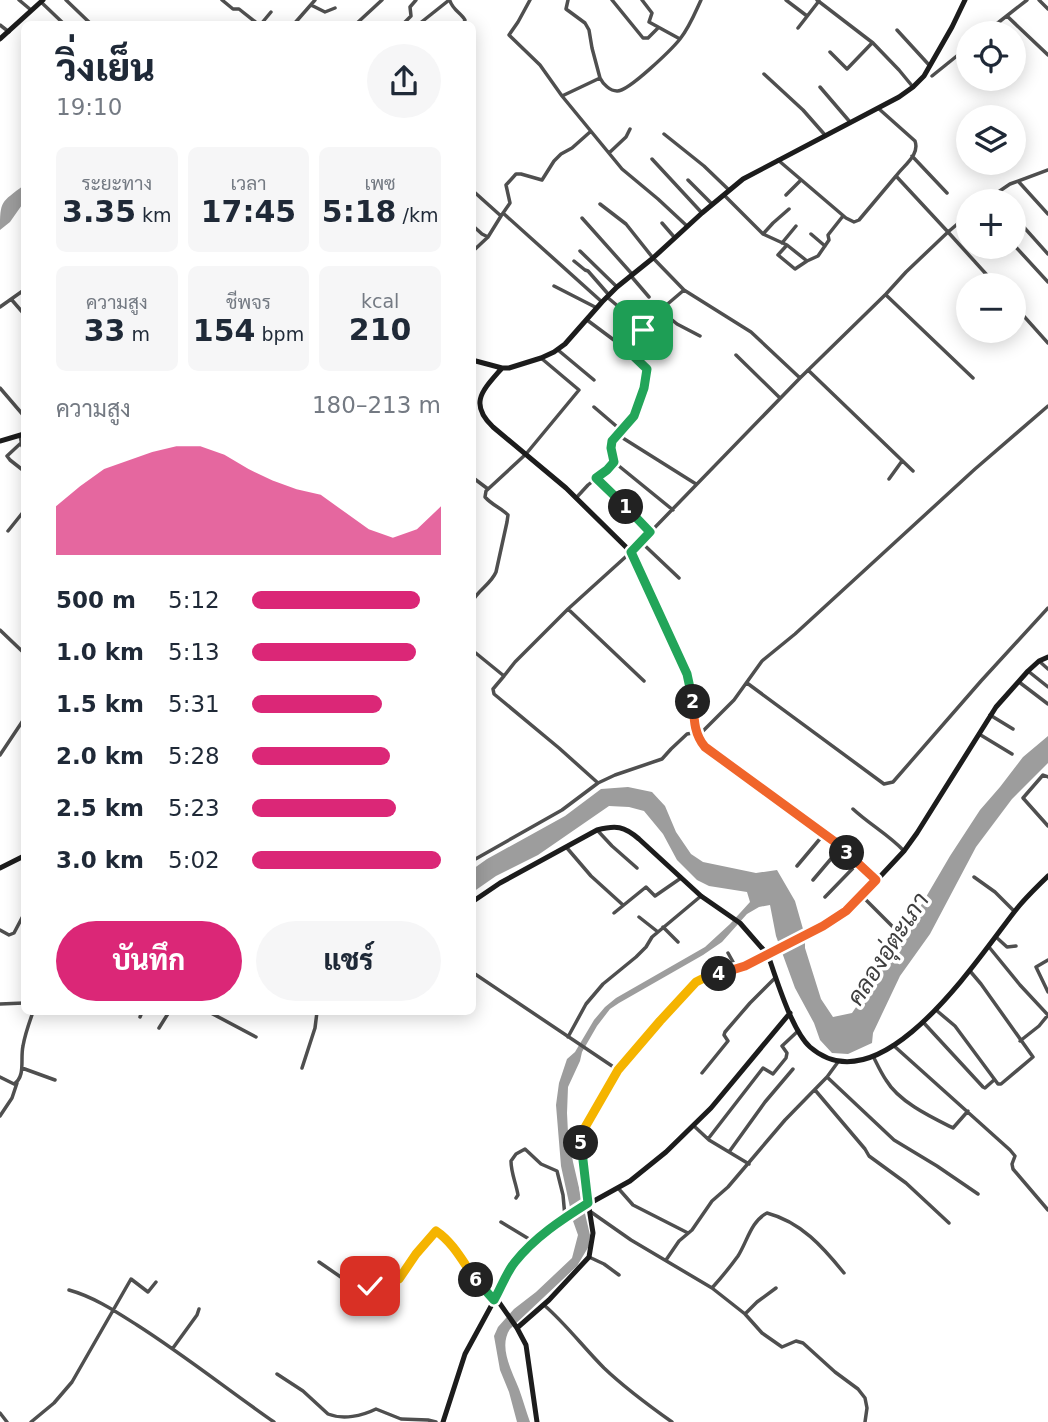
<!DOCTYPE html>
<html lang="th">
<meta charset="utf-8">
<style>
body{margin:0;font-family:"DejaVu Sans",Sarabun,sans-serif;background:#f6f6f7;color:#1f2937;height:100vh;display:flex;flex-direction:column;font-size:26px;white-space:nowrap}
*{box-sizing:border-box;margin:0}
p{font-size:23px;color:#747a83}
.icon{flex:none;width:38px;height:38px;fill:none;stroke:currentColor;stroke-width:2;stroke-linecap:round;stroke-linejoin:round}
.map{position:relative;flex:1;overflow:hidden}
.side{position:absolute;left:21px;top:21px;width:455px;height:994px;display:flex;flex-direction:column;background:#fff;border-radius:10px;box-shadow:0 4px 18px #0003}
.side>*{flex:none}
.controls{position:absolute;left:956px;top:21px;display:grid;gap:14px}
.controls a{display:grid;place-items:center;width:70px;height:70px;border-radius:50%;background:#fff;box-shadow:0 4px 18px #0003;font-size:35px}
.pin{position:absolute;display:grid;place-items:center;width:60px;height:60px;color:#fff;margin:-30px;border-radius:14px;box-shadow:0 4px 10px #0006}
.km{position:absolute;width:35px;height:35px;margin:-18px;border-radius:50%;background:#222;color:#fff;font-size:19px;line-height:35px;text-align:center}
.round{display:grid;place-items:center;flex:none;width:74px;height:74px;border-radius:37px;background:#f6f6f7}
.headline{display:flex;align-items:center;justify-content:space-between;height:119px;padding:0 35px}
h1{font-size:38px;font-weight:800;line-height:52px}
.metrics{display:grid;grid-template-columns:repeat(3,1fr);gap:10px;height:119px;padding:7px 35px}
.metrics div{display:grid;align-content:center;border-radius:10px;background:#f6f6f7;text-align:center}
.metrics b{font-size:30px;font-weight:800}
.metrics small{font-size:19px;font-weight:400}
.metrics p{font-size:19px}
.chart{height:196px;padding:14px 35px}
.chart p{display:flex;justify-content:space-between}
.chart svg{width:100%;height:126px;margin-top:7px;fill:#db2777;opacity:.7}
.cta{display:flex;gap:14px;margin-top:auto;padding:14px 35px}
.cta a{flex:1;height:80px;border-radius:42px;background:#db2777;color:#fff;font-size:28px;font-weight:800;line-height:80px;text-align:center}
.cta a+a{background:#f6f6f7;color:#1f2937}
ul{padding:0 35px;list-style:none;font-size:23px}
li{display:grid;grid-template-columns:112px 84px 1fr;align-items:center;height:52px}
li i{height:18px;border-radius:9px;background:#db2777}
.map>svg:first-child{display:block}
.water{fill:#9d9d9d}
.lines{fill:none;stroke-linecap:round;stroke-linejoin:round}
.street{stroke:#4f4f4f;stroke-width:3.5}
.secondary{stroke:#1c1c1c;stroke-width:5}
.split-1-casing{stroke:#fff;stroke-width:14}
.split-2-casing{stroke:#fff;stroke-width:14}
.split-3-casing{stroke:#fff;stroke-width:14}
.split-4-casing{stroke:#fff;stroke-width:14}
.split-5-casing{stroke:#fff;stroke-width:14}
.split-6-casing{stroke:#fff;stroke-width:14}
.split-7-casing{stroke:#fff;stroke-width:14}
.split-1{stroke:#22a559;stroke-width:9}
.split-2{stroke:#22a559;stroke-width:9}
.split-3{stroke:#f0652b;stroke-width:9}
.split-4{stroke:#f0652b;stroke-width:9}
.split-5{stroke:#f5b400;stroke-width:9}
.split-6{stroke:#22a559;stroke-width:9}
.split-7{stroke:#f5b400;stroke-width:9}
.labels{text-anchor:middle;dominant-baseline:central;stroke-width:7;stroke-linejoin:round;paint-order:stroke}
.water-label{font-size:24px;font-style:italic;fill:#3e3e3e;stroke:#fff}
</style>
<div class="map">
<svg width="1048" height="1422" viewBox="0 0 1048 1422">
<rect width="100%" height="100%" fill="#fff"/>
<!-- water -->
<path class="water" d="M24,185V202L10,222L0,230C0,200 1,203 24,185Z
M1048,736V763L1012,799L976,847L930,934L900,976L873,1033L872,1043L848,1054L832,1053L820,1040L814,1023L795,988L776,936L770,905L759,907L747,914L722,942L703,955L619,1003L610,1009L597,1026L582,1052L580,1061L568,1087L567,1113L568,1133L573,1162L590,1235L589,1246L577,1266L510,1329C498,1347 512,1371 519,1389C523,1400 526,1411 530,1422H517L509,1392L500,1370L494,1336L498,1327L514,1309L536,1292L572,1258L578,1235L573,1221L561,1166L556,1105L559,1083L567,1059L575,1052L594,1020L605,1007L616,998L705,947L730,924L750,902L747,892L709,886L697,880L677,860L663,834L644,811L629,807L609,806L538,855L496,876L473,892V869L487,859L565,816L601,789L628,787L652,792L665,806L676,832L691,854L703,862L756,873L777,870L795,901L805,936V948L821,999L833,1017L852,1013L892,955L950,856L980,810L1000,787L1023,757Z"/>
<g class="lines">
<!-- street -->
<path class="street" d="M19,0L31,10
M66,0L91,24
M222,0L233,9H239L258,24
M530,0L518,22L509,35L540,65L562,96
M568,0L566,9L585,23L589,30L592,48L600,78L562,96L622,169L658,199L687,226
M612,0L643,38H648L658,28
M642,0L652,13L649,22L680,39
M786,0L807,16
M817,0L873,43L899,70L913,87
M1039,0L1048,9
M450,1C453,10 461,13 465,20L463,24
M41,2L64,24
M311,5L325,12L335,8
M1007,16L1048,55
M261,24L271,12
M294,24L315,0
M356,24L382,0
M403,24L411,16L410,7L416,0
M419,24L448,1
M0,25L9,32
M798,28L819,1
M897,30L930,66
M985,33L1027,0
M830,52L847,69L872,43
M764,74L803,110L825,135
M932,76L968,47
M600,78C603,84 610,91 617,91C628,92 672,49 680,39C689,28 695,13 701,0
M820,87L850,122
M664,134L704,166L729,190
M609,153L626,137L630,129
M912,156L947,193
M652,159L702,213
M778,160L846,218L854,222L859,220L896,176
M688,180L712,204
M1018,181L1048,214
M472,190L501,216L510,203L506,185L516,174H521L542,180L554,161L561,154L572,148L590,132
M995,194L1001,201
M724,195L763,234L787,245L807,261L818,256L829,240L828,235L843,216
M786,195L801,180
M985,201L1010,184L1048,170
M600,204L626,224L653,258L684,290L650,319L626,349
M503,213L602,302
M968,215L948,232L996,285
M1013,215L1048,254
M582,218L632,274
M662,223L675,238
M472,225L482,234L488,237L501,216
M763,234L773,223L789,209
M811,234L825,246
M782,243L796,226
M1013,244L1048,282
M787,245L778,255L795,269L807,261
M998,247L999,248
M580,251L617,287
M472,252L488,237
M574,261L585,270L588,271L609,295
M631,276L649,297
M554,286L597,308
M684,290L751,332L800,378
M886,295L973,378
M607,297L644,328
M11,299L24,314
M1013,304L1048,343
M0,307L24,290
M660,310L677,324L700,336
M643,330L670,350
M558,350L594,380
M736,355L780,398
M808,370L913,471
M0,388L24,416
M594,407L622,431
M20,435L22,446L24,448
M618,435L696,484
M21,443L7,456L10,460L24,471V475
M614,462L673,510
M472,477L488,489
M596,478L650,532
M889,479L902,461
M576,498L588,485L607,470L614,462L611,448L612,441L634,416L644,389L647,369L626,349L587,320
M625,507L635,497
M8,531L24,511
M641,542L679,578
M472,602C478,590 491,584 496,572L507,522L508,515C501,508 492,505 485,497L486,491L526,454L579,390L541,358
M0,630L24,653
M472,650L504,676L515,662L568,609
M1039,661L1048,669
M1028,671L1048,687
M504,676L493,689L494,694L559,748L598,783
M644,681L568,609L631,552L800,378L886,294L906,272L948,232L896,176C904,165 920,155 915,141L878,108
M1019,682L1048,704
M747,683L884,784L893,782L981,681L1048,608
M990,715L1013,729
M979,734L1012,754
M0,755L24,719
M1048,777L1043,775L1023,798L1048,826
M853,809C869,824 889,835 904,851
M598,831L612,846L637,868
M567,848L591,876L623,905
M472,861L562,810L598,783L615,775L662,759L671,749L687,734L703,731L734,700L762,661L795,634L975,469L1048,406
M797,866L824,834
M974,877L995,892L1014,911
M813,880L841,847
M825,897L858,863
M863,897L896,930
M614,913L646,887L655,896L681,878
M639,917L658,932
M663,927L678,942
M0,930L9,935L14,933L24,914
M996,937L1007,947L1016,946
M989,947L1020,985L1048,1015
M728,953L737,969
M1048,960L1036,967L1048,992
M472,972L618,1070
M0,1004L24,1003
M936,1010L955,1026L998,1084H1001L1033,1057L981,984L970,971
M209,1012L256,1037
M140,1017L142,1012
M923,1022L983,1087L985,1088L994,1080
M159,1028L169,1012
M568,1037L586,1004L603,984L636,957L646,947L652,937L701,896
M1020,1041L1039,1026L1048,1015
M893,1045L1010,1150L1015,1156L1012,1164L1013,1169L1048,1210
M873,1056C877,1064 881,1073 886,1080C899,1102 931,1117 953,1128L968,1111
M22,1068L55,1080
M302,1068L315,1028L317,1012
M702,1073L728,1041L724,1035L725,1032L750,1003L775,978
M0,1077L14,1084C26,1076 20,1059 23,1046C25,1034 29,1023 33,1012
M827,1077L894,1140L937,1166L978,1194
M815,1090L865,1149L869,1156L906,1183L949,1223
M0,1116L12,1098L17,1083
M694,1126L709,1140L749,1164
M708,1139L763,1068L773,1074L786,1058L787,1053L782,1046L798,1031
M729,1152L765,1102L793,1069
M618,1188L633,1205L688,1233
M516,1198L518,1195C516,1183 511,1173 511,1161L516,1154L525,1149L541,1164L557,1171L563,1195L565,1217
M591,1212L631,1240L712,1288L745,1314L762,1333L782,1347L796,1341L803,1343L835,1372L858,1389L865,1398L867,1408L865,1422
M501,1222L534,1242
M589,1257L604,1264L619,1275
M666,1260L679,1241L692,1230L712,1201L728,1187L785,1120L827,1077L838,1062
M319,1262L361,1291L366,1290L379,1276L396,1280L399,1279L416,1254L436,1232C450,1240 452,1248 462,1261C472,1275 482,1288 494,1300
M712,1288C721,1278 730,1267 738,1256C747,1242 751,1221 767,1213C801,1222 823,1247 844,1273
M69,1290C94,1297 115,1311 137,1325C184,1355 228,1390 274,1422
M544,1305C566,1324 583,1347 604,1368C625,1388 648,1405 672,1422
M745,1314L757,1302L776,1288
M173,1348L197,1315L199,1309
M277,1374L303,1391L328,1414C343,1420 362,1416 376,1409L401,1419L428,1420L436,1422
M0,1413L7,1422
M31,1422L54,1403L72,1382L131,1279L148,1292L156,1282"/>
<!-- secondary -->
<path class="secondary" d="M0,39L43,0
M472,360L502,368
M0,441L24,434
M1048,657L1039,661L1028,671L996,707L917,833L904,851L862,896L846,911L823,926L768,955C776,978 792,1031 810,1047C881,1109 978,958 1015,911C1025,898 1037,887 1048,876
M0,868L24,856
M876,880L835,842L705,747L699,739L695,727L693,698L687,674L631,552L566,488L493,427C468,403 483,390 502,368H509L541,358L554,352L565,344L602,302L617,287L653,258L702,213L743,179L899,97L913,87L924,76L952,27L965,0
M472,902L500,883L597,830C616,825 624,826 639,839L701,896L740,923L768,955L737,969L706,977L696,982L660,1021L614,1076L580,1137L583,1170L593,1233L589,1257L549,1300L517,1328
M496,1298L517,1328L526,1345L537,1422
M443,1422L465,1354L514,1264L534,1242L565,1217L630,1181L666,1152L711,1108L790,1013"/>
</g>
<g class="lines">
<!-- split-1 casing -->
<g class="split-1-casing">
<path id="split-1" d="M626,507L596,478L607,470L614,462L611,448L612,441L634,416L644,388L647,369L626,349L643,330"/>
</g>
<!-- split-2 casing -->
<g class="split-2-casing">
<path id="split-2" d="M626,507L650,532L631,552L687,674L693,702"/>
</g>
<!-- split-3 casing -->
<g class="split-3-casing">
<path id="split-3" d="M693,702C694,719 694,734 705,747L835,842L847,853"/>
</g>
<!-- split-4 casing -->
<g class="split-4-casing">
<path id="split-4" d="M719,974L745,966L823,926L846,911L876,880L847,853"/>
</g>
<!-- split-5 casing -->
<g class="split-5-casing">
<path id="split-5" d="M581,1143L580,1136L618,1070L660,1021L696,982L706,977L719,974"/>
</g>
<!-- split-6 casing -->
<g class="split-6-casing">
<path id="split-6" d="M476,1280L494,1300C501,1288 506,1273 515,1262C535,1237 561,1220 588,1203L581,1143"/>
</g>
<!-- split-7 casing -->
<g class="split-7-casing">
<path id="split-7" d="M370,1286L379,1276L396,1280L399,1279L416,1254L436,1231C454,1243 464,1264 476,1280"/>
</g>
<!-- split-1 -->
<use href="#split-1" class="split-1"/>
<!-- split-2 -->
<use href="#split-2" class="split-2"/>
<!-- split-3 -->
<use href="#split-3" class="split-3"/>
<!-- split-4 -->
<use href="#split-4" class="split-4"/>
<!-- split-5 -->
<use href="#split-5" class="split-5"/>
<!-- split-6 -->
<use href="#split-6" class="split-6"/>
<!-- split-7 -->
<use href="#split-7" class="split-7"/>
</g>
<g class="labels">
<!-- water labels -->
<g class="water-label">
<text transform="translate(888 949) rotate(-57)">คลองอุ่ตะเภา</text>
</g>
</g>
</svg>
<div class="controls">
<a><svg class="icon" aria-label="locate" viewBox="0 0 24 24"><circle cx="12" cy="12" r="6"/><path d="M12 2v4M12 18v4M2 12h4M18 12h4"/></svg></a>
<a><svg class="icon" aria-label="layers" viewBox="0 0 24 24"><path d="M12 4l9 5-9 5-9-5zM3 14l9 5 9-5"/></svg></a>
<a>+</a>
<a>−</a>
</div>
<div class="pin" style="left:643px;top:330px;background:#1e9e55"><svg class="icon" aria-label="arrive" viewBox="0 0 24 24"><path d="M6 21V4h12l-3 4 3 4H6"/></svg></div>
<div class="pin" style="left:370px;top:1286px;background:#d93025"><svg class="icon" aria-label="check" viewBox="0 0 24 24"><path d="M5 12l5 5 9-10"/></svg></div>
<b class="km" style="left:626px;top:507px">1</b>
<b class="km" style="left:693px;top:702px">2</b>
<b class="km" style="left:847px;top:853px">3</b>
<b class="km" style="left:719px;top:974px">4</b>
<b class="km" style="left:581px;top:1143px">5</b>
<b class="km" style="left:476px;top:1280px">6</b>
<section class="side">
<div class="headline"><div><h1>วิ่งเย็น</h1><p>19:10</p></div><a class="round"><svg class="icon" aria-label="share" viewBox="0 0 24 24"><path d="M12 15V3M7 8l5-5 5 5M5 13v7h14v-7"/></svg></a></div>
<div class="metrics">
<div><p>ระยะทาง</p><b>3.35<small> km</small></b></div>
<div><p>เวลา</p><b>17:45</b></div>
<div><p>เพซ</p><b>5:18<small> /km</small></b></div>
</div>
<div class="metrics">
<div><p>ความสูง</p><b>33<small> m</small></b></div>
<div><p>ชีพจร</p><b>154<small> bpm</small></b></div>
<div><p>kcal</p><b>210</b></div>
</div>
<div class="chart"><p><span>ความสูง</span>180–213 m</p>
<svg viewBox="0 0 160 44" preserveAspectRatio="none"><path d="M0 44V27L10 20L20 14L30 11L40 8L50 6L60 6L70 9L80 14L90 18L100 21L110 23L120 29L130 35L140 38L150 35L160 27V44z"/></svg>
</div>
<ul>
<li><b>500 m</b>5:12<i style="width:89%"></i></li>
<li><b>1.0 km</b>5:13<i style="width:87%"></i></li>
<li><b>1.5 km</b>5:31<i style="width:69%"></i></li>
<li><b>2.0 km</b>5:28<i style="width:73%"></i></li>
<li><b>2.5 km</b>5:23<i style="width:76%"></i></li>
<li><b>3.0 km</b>5:02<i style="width:100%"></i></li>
</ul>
<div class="cta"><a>บันทึก</a><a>แชร์</a></div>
</section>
</div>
